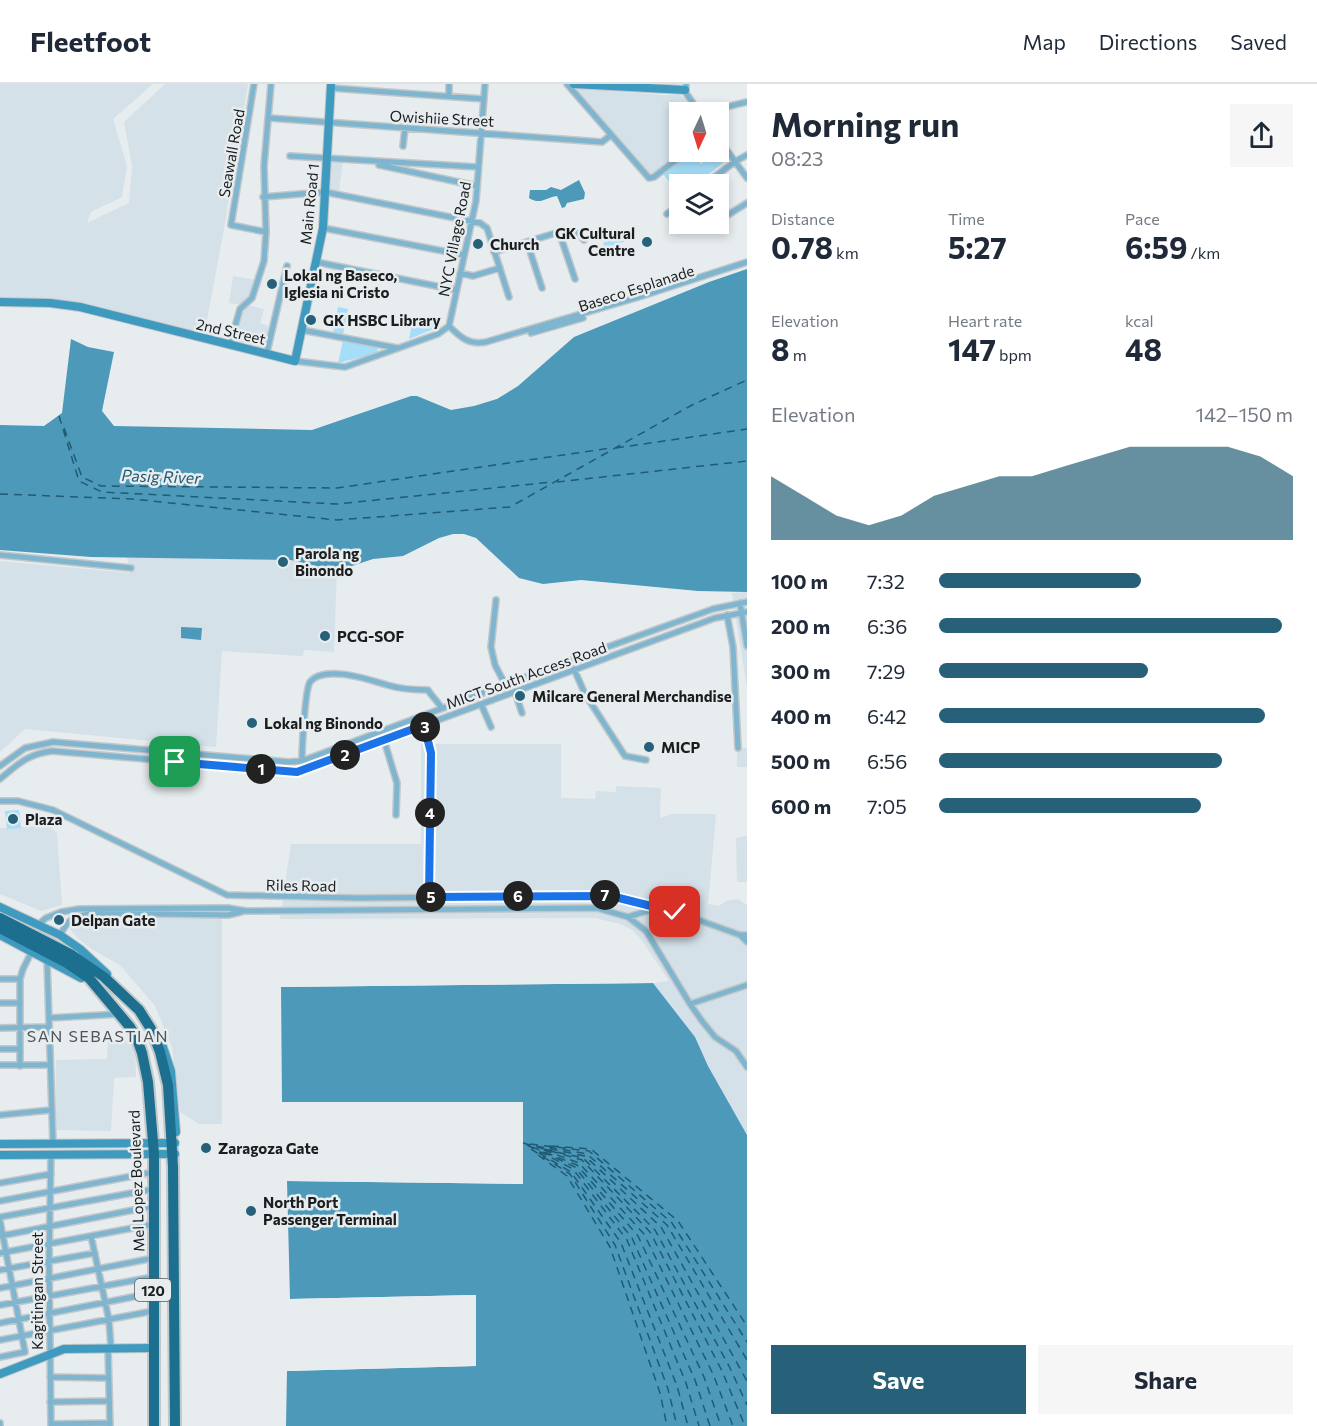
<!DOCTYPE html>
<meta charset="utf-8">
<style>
body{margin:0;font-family:Commissioner,sans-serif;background:#f6f6f7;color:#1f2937;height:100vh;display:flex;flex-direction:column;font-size:22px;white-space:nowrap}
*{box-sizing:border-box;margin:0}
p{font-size:20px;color:#747a83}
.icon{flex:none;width:33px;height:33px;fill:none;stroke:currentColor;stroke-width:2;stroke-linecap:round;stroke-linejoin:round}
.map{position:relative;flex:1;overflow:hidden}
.panel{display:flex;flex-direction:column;background:#fff;width:570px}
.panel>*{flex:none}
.needle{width:39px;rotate:184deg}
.controls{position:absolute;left:669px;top:18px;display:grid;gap:12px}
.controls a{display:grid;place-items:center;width:60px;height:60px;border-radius:0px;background:#fff;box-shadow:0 3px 9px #0003;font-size:30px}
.pin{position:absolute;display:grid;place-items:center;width:51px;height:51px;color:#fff;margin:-26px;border-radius:12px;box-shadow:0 3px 9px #0006}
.km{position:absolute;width:30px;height:30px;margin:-15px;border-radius:50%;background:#222;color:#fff;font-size:16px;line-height:30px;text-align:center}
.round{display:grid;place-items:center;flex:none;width:63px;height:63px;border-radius:0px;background:#f6f6f7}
.summary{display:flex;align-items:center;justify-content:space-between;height:102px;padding:0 24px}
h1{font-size:33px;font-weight:700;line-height:45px}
.metrics{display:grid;grid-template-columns:repeat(3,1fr);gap:9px;height:102px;padding:6px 24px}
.metrics div{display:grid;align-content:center}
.metrics b{font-size:30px;font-weight:700}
.metrics small{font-size:16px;font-weight:400}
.metrics p{font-size:16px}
.chart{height:168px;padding:12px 24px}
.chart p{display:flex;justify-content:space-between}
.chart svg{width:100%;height:108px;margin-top:6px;fill:#266179;opacity:.7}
.cta{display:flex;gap:12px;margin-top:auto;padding:12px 24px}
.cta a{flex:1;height:69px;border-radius:0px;background:#266179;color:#fff;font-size:24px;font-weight:700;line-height:69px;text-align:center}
.cta a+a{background:#f6f6f7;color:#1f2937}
ul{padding:0 24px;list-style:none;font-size:20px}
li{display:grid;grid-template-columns:96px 72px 1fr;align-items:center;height:45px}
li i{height:15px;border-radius:8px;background:#266179}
header{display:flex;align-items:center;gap:36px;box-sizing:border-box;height:84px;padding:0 30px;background:#fff;border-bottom:2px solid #e0e1e3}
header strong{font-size:28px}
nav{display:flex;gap:33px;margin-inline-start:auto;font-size:21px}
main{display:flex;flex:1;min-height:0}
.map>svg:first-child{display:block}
.built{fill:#d4e1e8}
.green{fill:#a5def9}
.water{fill:#4d99b9}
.pier{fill:#e7ecef}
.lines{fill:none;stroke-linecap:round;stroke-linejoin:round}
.ferry{stroke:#205b73;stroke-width:1.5;stroke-dasharray:8 6;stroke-linecap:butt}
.street-casing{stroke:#c2c7c9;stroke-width:8}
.secondary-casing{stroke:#c2c7c9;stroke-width:10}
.highway-casing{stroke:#c2c7c9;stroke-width:14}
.street{stroke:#7fb5ce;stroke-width:5}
.secondary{stroke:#3f9abf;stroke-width:8}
.highway{stroke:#1c6f8e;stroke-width:10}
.route-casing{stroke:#fff;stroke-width:12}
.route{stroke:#1a73e8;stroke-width:8}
.poi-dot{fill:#266179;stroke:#e7ecef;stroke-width:2}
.labels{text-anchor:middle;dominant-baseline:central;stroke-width:5;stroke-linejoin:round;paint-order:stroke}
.shield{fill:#e7ecef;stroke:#585b5d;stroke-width:1.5}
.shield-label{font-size:14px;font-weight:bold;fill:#1b1d1e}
.street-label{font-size:15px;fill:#1b1d1e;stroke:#e7ecef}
.poi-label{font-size:15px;font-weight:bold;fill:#1b1d1e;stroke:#e7ecef;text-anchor:start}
.water-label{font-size:16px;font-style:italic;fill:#205b73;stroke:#e7ecef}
.neighbourhood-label{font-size:16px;letter-spacing:1.5px;fill:#515557;stroke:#e7ecef}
</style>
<header>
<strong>Fleetfoot</strong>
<nav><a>Map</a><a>Directions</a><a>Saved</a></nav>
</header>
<main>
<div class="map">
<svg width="747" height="1342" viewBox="0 0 747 1342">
<rect width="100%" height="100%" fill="#e7ecef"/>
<!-- built -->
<path class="built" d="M0,0H153L113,35L127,82L122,113L91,128L87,139L129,119L132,82L124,38L165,0H248L222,156L204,251L75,220L0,215Z
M579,4L661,11H681L697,28H680L679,67L652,91L578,7Z
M331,77H343L339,107L329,106Z
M233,192L257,196L251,211L243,221L229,219Z
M248,221L264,225L260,239L271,243L266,267L232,257L240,230Z
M127,473L291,476L337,487L334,568L304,566L303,572H300L222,567L216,663L25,645L0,668V477L130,489Z
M747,508V604L732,509Z
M421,660H561V714L595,715L596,707L616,708V702L661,704L660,734L672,730H716L708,820L719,822L726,817L738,815L747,821V1051L708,982L695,953L653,899L669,897L641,855L632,846L620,840L595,834L280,835L291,760H421Z
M737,664H747V683H737Z
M49,742L57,749L62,821L41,827L0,810V744Z
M747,752V798H737L736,754Z
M88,833L222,834V1040H199L180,1028L172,963L155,922L120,881L93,866L77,854L70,845L74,836Z
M135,957L136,993L114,994L111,1047L55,1046L56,976L107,975L108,958Z"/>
<!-- green -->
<path class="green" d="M720,64L728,75L696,100H680L679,110L663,90L690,68L701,80L716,68H718Z
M627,150L629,156L605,164L603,159Z
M338,223L348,225L343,251L333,249Z
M413,236L441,242L409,255Z
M343,257L378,263L377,269L338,279Z
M19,726L21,744L7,745L5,727Z"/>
<!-- water -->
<path class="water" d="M579,96L585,109L584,115L567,119L565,123L562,124L557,112C545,114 540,121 529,114L530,106H546L551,103L561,106Z
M747,185V508L698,507L581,496L543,500L519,494L476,454L464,450H453L439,454L403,472L373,475L337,487L291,476L91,473L0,466V341L44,342L62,329L71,255L88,263L114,268L102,327L114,342L312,346L411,312H417L451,326L474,322L497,315L518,302L574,253L709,198Z
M181,543L202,544L201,556L181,554Z
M653,899L695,953L708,982L747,1051V1342H286L287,1287L476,1282L475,1211L290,1215L287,1097L522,1100L523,1019L282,1018L281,903Z"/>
<!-- pier -->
<path class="pier" d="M653,896L657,899L281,903L280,900Z
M282,1018H523V1100L287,1097V1094L520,1097V1021H282Z
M476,1211V1282L287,1287V1284L473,1279V1214L290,1218V1215Z"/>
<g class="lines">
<!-- ferry -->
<path class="ferry" d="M59,332L79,397L102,408L337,420L552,398
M64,344L82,393L101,402L337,404L611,364
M616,364L747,345
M557,398L747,377
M0,410L132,415L337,436L510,423L692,321L747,296
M523,1059L582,1076L650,1148L722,1287L745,1342
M530,1060L589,1067L672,1139L747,1258
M527,1061L573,1085L627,1156L686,1299L699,1342
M536,1062L585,1072L661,1143L747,1297
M551,1062L591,1065L678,1137L747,1242
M532,1063L577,1081L638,1152L704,1293L721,1342
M549,1063L587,1070L667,1141L747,1276
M531,1065L570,1090L615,1161L668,1305L677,1342
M544,1065L583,1074L655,1146L730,1284L747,1321
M544,1066L579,1079L644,1150L713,1290L733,1342
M543,1068L575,1083L632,1154L695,1296L710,1342
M539,1069L571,1088L621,1159L677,1302L688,1342
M538,1071L567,1092L610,1163L660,1309L667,1342"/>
<!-- street casing -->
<g class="street-casing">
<path id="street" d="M254,0L231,141L266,148
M567,0L649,94L654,93L686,68
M686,0V9L699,28
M331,4L484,15
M449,12V0
M705,28L747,18
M269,34L602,58L611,51
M718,54L747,94
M403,62L405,44
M290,72L478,83
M379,81L477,102
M705,100L736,77L747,71
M263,113L325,108L480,139L487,144L509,213
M667,130L680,120
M718,137L747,119
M323,144L464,171
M559,148L575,195
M527,158L542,204
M494,168L559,148L578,149L584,156
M316,178L456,206
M460,189L473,192L500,184
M449,242C461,254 469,261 486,258L642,212L747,178
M449,242L476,117L485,0
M302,246L397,264
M531,249L583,234
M230,260L240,225L252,214L264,177L266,148L264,82L271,0
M267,268L287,182
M295,277L345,283L438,250L449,242
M0,471L131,484
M496,516L491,563L495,581L505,600
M740,519L747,562
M727,531L733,563L738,664
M574,585L585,610L625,672L646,676
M515,608L522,629
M481,620L491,643
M421,632L428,653L431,669L429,825
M384,656L397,699L396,731
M302,677C302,665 305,605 310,598C324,580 370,596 387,601C400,605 415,606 428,606C432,613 438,617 441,624
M0,682L25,664L53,658L289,678L302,677L563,579L713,525L747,518
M0,695C18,680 28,670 52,667L297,688L715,534L747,528
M0,717H18L53,726L227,811L358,814L611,812L693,834L740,851H747
M628,833L656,824
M39,840L46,834L61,828L79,825L228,824L246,827L597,824L628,833L646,847L690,920L702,937L715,953L736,967L747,983
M60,851C71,830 78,831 100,829L228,831L241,828
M740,851L747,858
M47,876L53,1059
M0,895H20
M0,919H19
M690,920L747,901
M49,934L120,930
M0,944L49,943
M0,965H20
M0,981H49
M20,982V895L23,885L32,867
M0,1031L51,1026
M0,1099L51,1090
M0,1117L154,1088
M0,1133L154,1105
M0,1137L25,1268L0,1273
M0,1152L154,1122
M91,1152L109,1236L111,1264
M0,1169L154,1140
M0,1186L95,1169
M0,1204L154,1174
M0,1221L153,1193
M0,1239L153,1209
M0,1256L153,1227
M108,1264L110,1342
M50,1293L109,1294
M50,1318L109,1317
M0,1339V1342
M51,1340L110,1339
M51,1342L49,1177L51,1071"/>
</g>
<!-- secondary casing -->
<g class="secondary-casing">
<path id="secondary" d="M574,0L685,6
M0,218L50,219L80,223L295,277L323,144L331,0
M0,823L60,851L80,865L107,890
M0,851L81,894
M162,960L171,987L176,1048
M0,1060L175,1059
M0,1071L175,1070
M0,1290L64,1265L153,1264"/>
</g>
<!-- highway casing -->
<g class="highway-casing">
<path id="highway" d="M0,834L72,871L104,893L139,926L151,945L160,968L168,1001L173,1083L175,1342
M0,844L67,879L89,894L130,943L137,955L142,969L148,998L154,1070V1342"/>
</g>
<!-- street -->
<use href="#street" class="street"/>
<!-- secondary -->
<use href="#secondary" class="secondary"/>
<!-- highway -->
<use href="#highway" class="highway"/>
</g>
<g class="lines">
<!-- route casing -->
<g class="route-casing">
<path id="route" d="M175,678L297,688L424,641L431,669L429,813L611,812L675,828"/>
</g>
<!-- route -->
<use href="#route" class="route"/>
</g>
<!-- markers -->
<g class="poi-dot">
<circle cx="647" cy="158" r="6"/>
<circle cx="478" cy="160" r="6"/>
<circle cx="272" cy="200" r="6"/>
<circle cx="311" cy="236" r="6"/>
<circle cx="283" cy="478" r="6"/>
<circle cx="325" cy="552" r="6"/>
<circle cx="520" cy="612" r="6"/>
<circle cx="252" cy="639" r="6"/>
<circle cx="649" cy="663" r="6"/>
<circle cx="13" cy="735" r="6"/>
<circle cx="59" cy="836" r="6"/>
<circle cx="206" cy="1064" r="6"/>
<circle cx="251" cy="1127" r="6"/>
</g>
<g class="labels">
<!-- shield labels -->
<rect class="shield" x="135" y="1195" width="36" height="22" rx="4.5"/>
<g class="shield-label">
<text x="153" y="1206">120</text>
</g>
<!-- street labels -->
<g class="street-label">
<text transform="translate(442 34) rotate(3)">Owishiie Street</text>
<text transform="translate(231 69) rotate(-80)">Seawall Road</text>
<text transform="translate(309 120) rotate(-84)">Main Road 1</text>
<text transform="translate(454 155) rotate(-79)">NYC Village Road</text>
<text transform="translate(636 204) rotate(-18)">Baseco Esplanade</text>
<text transform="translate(231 247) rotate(13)">2nd Street</text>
<text transform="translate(526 591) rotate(-20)">MICT South Access Road</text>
<text transform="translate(301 801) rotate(1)">Riles Road</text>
<text transform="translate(136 1097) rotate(-92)">Mel Lopez Boulevard</text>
<text transform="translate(37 1207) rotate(-90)">Kagitingan Street</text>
</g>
<!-- poi labels -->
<g class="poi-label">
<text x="635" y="149" text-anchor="end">GK Cultural<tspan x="635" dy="17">Centre</tspan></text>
<text x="490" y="160">Church</text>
<text x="284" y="191">Lokal ng Baseco,<tspan x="284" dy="17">Iglesia ni Cristo</tspan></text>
<text x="323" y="236">GK HSBC Library</text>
<text x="295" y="469">Parola ng<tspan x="295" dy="17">Binondo</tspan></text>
<text x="337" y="552">PCG-SOF</text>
<text x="532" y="612">Milcare General Merchandise</text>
<text x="264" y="639">Lokal ng Binondo</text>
<text x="661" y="663">MICP</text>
<text x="25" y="735">Plaza</text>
<text x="71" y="836">Delpan Gate</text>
<text x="218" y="1064">Zaragoza Gate</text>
<text x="263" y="1118">North Port<tspan x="263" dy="17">Passenger Terminal</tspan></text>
</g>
<!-- water labels -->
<g class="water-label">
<text transform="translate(161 392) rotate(2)">Pasig River</text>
</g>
<!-- neighbourhood labels -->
<g class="neighbourhood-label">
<text x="98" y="951">SAN SEBASTIAN</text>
</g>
</g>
</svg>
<div class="controls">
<a><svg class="needle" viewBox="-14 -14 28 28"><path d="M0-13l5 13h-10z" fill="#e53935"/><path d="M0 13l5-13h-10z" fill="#747a83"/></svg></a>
<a><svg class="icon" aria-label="layers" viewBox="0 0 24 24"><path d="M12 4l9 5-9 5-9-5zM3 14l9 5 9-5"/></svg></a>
</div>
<div class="pin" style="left:175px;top:678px;background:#1e9e55"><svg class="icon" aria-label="arrive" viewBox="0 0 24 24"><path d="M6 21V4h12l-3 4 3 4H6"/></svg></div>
<div class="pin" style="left:675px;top:828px;background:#d93025"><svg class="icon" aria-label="check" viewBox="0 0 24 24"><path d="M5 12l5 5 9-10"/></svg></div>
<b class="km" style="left:261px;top:685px">1</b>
<b class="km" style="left:345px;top:671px">2</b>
<b class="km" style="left:425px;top:643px">3</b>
<b class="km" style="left:430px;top:729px">4</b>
<b class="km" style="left:431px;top:813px">5</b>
<b class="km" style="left:518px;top:812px">6</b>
<b class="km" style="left:605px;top:811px">7</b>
</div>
<section class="panel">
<div class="summary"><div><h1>Morning run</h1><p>08:23</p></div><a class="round"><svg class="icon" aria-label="share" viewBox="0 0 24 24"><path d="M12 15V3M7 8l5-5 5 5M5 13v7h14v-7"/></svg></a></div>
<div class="metrics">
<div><p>Distance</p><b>0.78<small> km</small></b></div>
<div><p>Time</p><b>5:27</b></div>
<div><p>Pace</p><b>6:59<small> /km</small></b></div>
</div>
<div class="metrics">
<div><p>Elevation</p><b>8<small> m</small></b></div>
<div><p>Heart rate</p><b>147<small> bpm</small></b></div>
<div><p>kcal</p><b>48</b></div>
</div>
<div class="chart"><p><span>Elevation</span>142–150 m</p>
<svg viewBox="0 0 160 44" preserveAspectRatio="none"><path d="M0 44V18L10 26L20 34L30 38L40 34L50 26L60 22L70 18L80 18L90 14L100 10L110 6L120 6L130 6L140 6L150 10L160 18V44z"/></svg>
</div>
<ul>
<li><b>100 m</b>7:32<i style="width:57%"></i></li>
<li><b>200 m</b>6:36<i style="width:97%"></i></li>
<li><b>300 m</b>7:29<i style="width:59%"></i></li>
<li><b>400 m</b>6:42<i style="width:92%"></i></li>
<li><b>500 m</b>6:56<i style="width:80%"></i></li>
<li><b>600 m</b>7:05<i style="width:74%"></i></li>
</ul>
<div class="cta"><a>Save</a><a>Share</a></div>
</section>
</main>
